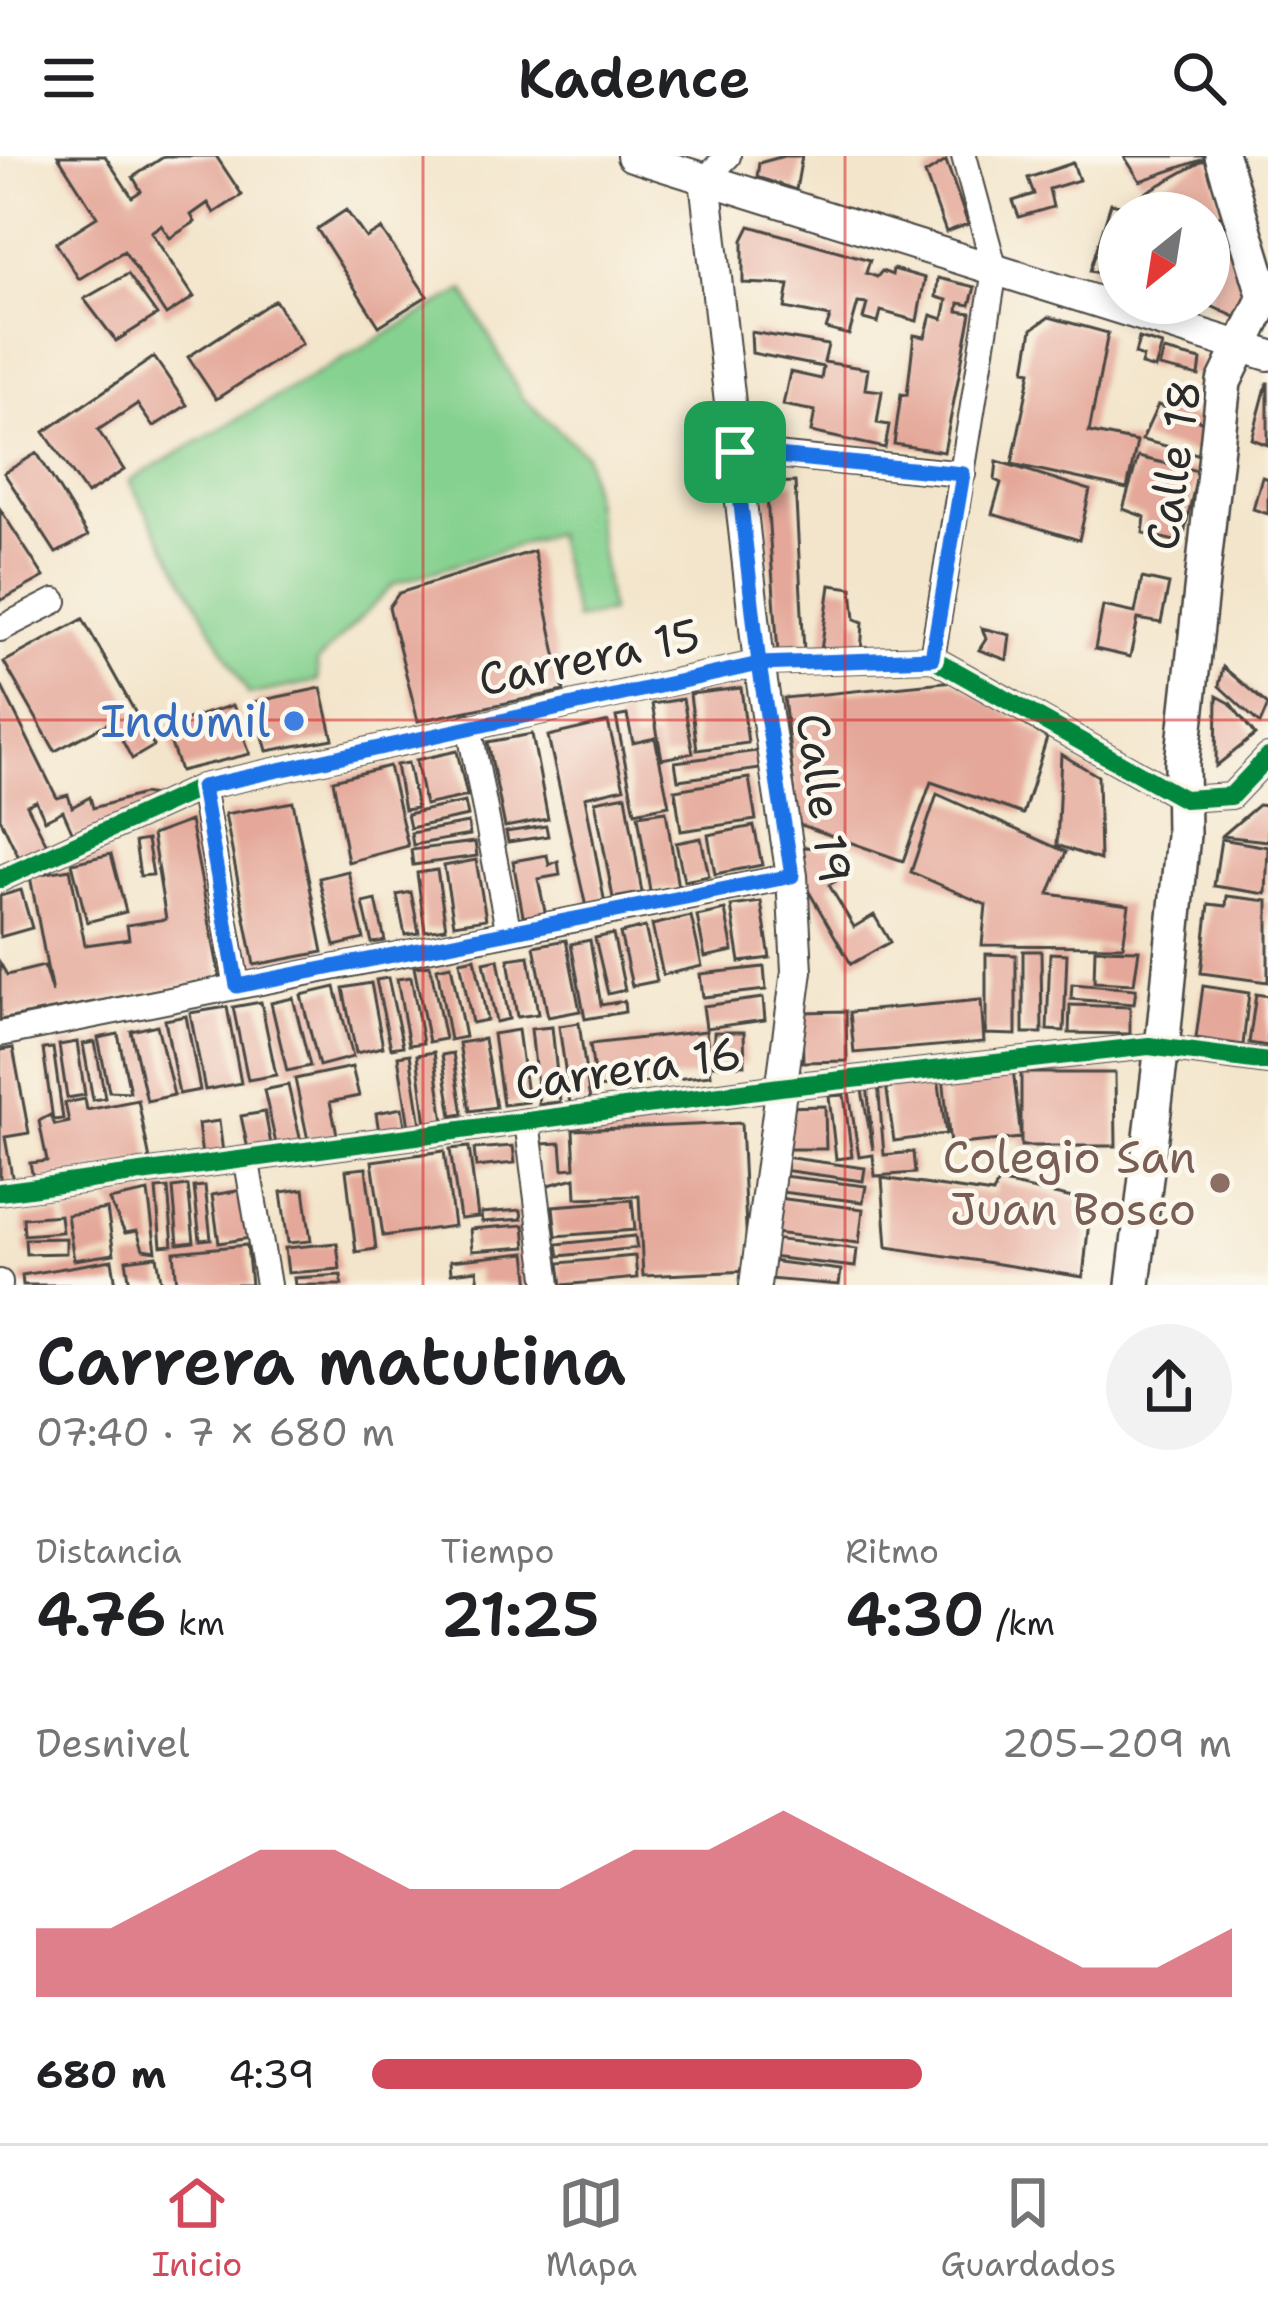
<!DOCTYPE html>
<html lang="es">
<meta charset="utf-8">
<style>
body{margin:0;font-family:"Shantell Sans",sans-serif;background:#f2f2f2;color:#202124;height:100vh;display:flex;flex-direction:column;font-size:45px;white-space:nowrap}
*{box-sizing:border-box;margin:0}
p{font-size:39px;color:#757577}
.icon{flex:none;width:66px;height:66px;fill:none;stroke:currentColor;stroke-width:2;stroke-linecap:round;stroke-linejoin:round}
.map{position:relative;height:1129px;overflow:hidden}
.drawer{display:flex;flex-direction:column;background:#fff;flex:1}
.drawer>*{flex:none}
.needle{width:78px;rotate:210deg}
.controls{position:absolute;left:1098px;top:36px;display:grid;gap:24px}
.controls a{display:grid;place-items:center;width:132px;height:132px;border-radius:50%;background:#fff;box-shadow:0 6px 18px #0003;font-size:60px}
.pin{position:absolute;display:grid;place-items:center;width:102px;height:102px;color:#fff;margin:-51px;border-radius:24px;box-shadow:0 6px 18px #0006}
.round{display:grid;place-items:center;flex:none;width:126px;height:126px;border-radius:63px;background:#f2f2f2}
.summary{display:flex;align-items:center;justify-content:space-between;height:204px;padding:0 36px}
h1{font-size:66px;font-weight:600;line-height:90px}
.figures{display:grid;grid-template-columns:repeat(3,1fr);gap:18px;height:204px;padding:12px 36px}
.figures div{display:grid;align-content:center}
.figures b{font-size:60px;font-weight:600}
.figures small{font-size:33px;font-weight:400}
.figures p{font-size:33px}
.chart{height:336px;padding:24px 36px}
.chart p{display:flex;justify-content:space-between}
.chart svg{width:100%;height:216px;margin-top:12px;fill:#d1495b;opacity:.7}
ul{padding:0 36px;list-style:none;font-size:39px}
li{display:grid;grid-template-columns:192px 144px 1fr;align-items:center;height:90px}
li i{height:30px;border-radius:15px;background:#d1495b}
header{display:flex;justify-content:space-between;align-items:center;height:156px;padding:0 36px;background:#fff;font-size:54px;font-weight:600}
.tabs{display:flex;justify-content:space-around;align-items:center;height:168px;border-top:3px solid #e0e0e0;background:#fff;font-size:33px;color:#757577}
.tabs a{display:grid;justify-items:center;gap:6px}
.tabs .selected{color:#d1495b}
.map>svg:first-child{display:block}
.green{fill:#85d18f;stroke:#587e5d;stroke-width:3}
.building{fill:#e4a799}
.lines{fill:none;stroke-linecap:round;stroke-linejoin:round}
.minor-casing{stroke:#494743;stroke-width:28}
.tertiary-casing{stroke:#494743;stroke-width:34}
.secondary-casing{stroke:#494743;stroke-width:38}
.minor{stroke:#fff;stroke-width:24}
.tertiary{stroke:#fff;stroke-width:30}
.secondary{stroke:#fff;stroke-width:33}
.cycleway-casing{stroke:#fbf7ec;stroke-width:26}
.cycleway{stroke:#00873e;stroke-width:18}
.route-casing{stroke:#fff;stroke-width:24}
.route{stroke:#1a73e8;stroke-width:15}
.grid{fill:none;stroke:#d62828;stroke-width:3;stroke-opacity:0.55}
.shop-dot{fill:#3f7fe0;stroke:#fbf7ec;stroke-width:4.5}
.education-dot{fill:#8d6e63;stroke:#fbf7ec;stroke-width:4.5}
.labels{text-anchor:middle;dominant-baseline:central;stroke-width:9;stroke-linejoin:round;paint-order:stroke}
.street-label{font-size:45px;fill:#2b2b2b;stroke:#fbf7ec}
.shop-label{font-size:45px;fill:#366cbe;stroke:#fbf7ec;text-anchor:end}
.education-label{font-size:45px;fill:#785e54;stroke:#fbf7ec;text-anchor:end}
</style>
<header><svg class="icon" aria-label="menu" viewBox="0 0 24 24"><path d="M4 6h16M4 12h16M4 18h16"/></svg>Kadence<svg class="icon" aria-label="search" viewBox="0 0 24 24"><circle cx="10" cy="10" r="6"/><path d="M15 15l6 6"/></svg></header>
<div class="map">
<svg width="1268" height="1129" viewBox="0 0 1268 1129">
<rect width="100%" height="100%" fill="#fbf7ec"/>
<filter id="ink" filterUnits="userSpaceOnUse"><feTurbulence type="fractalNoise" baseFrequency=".00833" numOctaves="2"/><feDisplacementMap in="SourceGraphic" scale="24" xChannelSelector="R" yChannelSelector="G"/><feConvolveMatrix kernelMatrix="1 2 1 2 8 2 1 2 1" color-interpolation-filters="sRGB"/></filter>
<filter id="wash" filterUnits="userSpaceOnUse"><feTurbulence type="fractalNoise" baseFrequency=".004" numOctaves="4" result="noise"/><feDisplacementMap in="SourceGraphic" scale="48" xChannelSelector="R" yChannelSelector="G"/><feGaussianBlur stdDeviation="2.7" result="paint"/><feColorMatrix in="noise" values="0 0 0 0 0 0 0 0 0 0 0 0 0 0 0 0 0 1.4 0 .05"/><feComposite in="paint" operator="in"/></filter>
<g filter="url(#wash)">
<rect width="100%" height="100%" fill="#f3e5cb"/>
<!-- green -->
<path class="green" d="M464,134L522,241L586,299L610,456L576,464L554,378L394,428L317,506L318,525L249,539L129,325Z"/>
<g id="blocks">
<!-- building -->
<path class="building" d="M58,0H105L132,41L141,35L133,21L165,0H216L242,39L214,57L208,47L191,59L195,66L170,82L161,69L151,76L194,141L166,159L124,95L79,123L56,87L97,61Z
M784,0H802L796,34L757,21L759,7Z
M1124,0H1210V1L1140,25Z
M1210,1L1222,59L1209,64V57H1151L1143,38Z
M946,5L968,68L946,76L925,18Z
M1073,7L1079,24L1049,33L1053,51L1019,61L1013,45L1034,38L1028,22Z
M1111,47L1132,52L1119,57V121L1090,115Z
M346,54L366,82L381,73L427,140L379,170L317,73Z
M1229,68L1259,151L1240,163L1209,149V76Z
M750,70L870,104L866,117L877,121L882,115L892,119L893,113L925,122L917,165L881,155L878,167L863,163L867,148L858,147L849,179L826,173L830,161L785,152L789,129L743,127V84Z
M128,118L157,159L116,185L84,143Z
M938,122L975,131L970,149L959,147L958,155L971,157L944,296L894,288L901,238L907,239L914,179L925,181L931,159L943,163L947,144L936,141Z
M275,144L302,188L216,243L188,201Z
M1049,161L1108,177L1089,276L1137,286L1127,333L1012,308L1031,215L1025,214L1032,173Z
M751,176L828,189L824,206L868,213L865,233L882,235L877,267L889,269L885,292L811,276L815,255L783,249L790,216L821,223L823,211L752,197Z
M1139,182L1162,189L1155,213L1141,209L1143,201L1135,198Z
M1164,195L1201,204L1199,220L1159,211Z
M154,201L187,249L153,271L137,248L98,274L124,314L87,338L44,276Z
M1267,227H1268V289L1252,283Z
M1158,249L1209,268L1201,299L1142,284Z
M37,297L88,380L56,397L4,317Z
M1138,301L1198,315L1182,387L1143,377L1145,361L1123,353Z
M997,305L1090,334L1079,384L992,358L1001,327L995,324Z
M1262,321L1268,323V358L1253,353Z
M795,326L804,495L778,497L766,327Z
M0,353L44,421L0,445Z
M534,395L564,535L418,565L389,451L399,437Z
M1142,422L1169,428L1161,467L1138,463L1130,501L1095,493L1103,450L1135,457Z
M830,429L852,432L855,463L863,466L861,499L820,502Z
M83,463L154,590L132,603L112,565L55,595L4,506Z
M982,472L1010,479L1007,504L979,494L986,483Z
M1223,511L1268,549L1260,568L1219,530Z
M954,525L1047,582L1023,658L931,626L903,705L798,668L784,542Z
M0,527L57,642L68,639L72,651L90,641L93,652L143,638L165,642L75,682L63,655L45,664L36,645L27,649L48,691L20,704L0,662Z
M321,532L333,583L267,595L254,546Z
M741,532L748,587L697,594L690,538Z
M1217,540L1230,547L1255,579L1216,610Z
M683,543L693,597L662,603L652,548Z
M233,549L250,598L180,615L165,570Z
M627,559L633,587L655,582L669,649L635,656L616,561Z
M608,566L624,632L585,641L605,748L586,751L548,580Z
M532,578L548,663L505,671L488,586Z
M457,595L467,640L425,649L416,604Z
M757,595L760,613L678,624L675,606Z
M1061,598L1098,620L1100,704L1057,689Z
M408,607L417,652L404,654L396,609Z
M389,610L408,690L348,706L333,624Z
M749,622L756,664L681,675L675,634Z
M937,638L1066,696L1049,738L1129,749L1123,790L982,789L986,749L911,716Z
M626,639L642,737L613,742L595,645Z
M293,646L323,796L254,809L225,658Z
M465,646L468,660L410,672L407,658Z
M1258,649L1268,650V685L1222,680Z
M666,655L678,732L650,735L638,659Z
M190,665L220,822L0,864V807L7,819L44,810L52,837L30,720L70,713L85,789L129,783L127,769L166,763L152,679Z
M468,667L470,679L413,689L411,677Z
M546,670L548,680L508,686L506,676Z
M754,670L762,709L715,718L708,679Z
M701,682L709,720L684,725L676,687Z
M1221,683L1268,691L1266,738L1214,730Z
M147,684L153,719L140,720L135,686Z
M475,686L477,700L413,709L411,694Z
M802,691L830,692L846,719L829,729L854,771L874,759L890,786L851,808L801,722Z
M111,698L126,756L87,766L72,707Z
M547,699L549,709L558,705L560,719L538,723L546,760L524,765L513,705Z
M476,704L486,763L454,768L444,710Z
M437,714L446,772L425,775L417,717Z
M348,715L364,783L335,790L319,722Z
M21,734L32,772L0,781V740Z
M411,736L419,777L405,779L397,739Z
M1227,740L1268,745V826L1201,817L1209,748L1226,750Z
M376,744L385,785L372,787L363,747Z
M761,746L770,802L740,806L731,750Z
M725,754L733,795L705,801L697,760Z
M691,760L702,810L663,819L652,769Z
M645,771L657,825L632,830L620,777Z
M613,778L625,834L608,838L595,782Z
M566,784L580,855L548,861L534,790Z
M590,784L601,849L624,845L625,856L585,863L571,788Z
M1095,793L1139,794L1134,828L1094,826Z
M1023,795H1041L1042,877H1023Z
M1050,797L1067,798L1064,875L1047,874Z
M986,798L1016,799V879L986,878Z
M529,800L538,858L517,861L508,803Z
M475,802L487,864L472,867L460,805Z
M498,803L509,863L496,866L484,806Z
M430,809L445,883L429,886L414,811Z
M451,809L465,881L450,884L437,812Z
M764,811L766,834L703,841L700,818Z
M411,821L423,887L409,889L397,823Z
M388,822L403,890L391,892L376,824Z
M371,827L383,891L356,897L343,832Z
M1072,828L1136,833L1134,848L1071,843Z
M1203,830L1249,837L1243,889L1196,882Z
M335,831L353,901L319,910L301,839Z
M1256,838L1268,840V890L1249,887Z
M293,842L310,910L287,915L271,847Z
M763,842L765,864L706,872L703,850Z
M981,844L984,886L854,897L850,856Z
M261,846L276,919L248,924L233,851Z
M1070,849L1130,851V878L1069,877Z
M227,851L241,927L205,934L190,857Z
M846,855L847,905L803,906L802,856Z
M186,860L200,934L179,938L165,864Z
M579,867L590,945L570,948L559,870Z
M157,869L174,939L147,945L131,875Z
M552,871L560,946L539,948L531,873Z
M518,874L528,946L503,949L493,878Z
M706,875L711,919L596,932L590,888Z
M714,876H744L745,909H713Z
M118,878L130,936L109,935L98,882Z
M484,883L496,951L470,955L459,887Z
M77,886L85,939L67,942L59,889Z
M95,886L105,942L93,944L83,888Z
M13,892L29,977L5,981L13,1026L0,1028V894Z
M53,892L63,963L53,964L43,893Z
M434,896L444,966L426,968L417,899Z
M453,897L463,958L452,960L442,899Z
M410,898L421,969L409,971L398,900Z
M352,911L359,940L330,946L337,978L308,984L295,923Z
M1013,913L1021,982L950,989L943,920Z
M1021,917H1115L1116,990H1021Z
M938,921L946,978L894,985L886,928Z
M878,926L884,999L913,996L915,1017L875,1020L873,999L859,1001L849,936L862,934L873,994L867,927Z
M288,929L301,986L277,992L264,934Z
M844,939L852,1001L836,1003L829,940Z
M85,943L87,954L138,944L150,1004L34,1026L30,1007L47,1005L39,965L50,959L55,969L69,966L65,947Z
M825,950L826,993H782L781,951Z
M402,952L405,970L379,976L376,957Z
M265,956L272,994L249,998L241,960Z
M219,965L223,997L202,1000L198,968Z
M741,967L748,1115L643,1120L639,1040L576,1042L575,1022L545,1030L541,988L561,987L563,1013L575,1012L573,974Z
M513,990L515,1007L476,1011L474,993Z
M469,991L478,1061L460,1063L450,993Z
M444,995L454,1070L383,1080L372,1005Z
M784,1001L865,1012L863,1025L782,1014Z
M366,1012L376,1093L356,1096L346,1014Z
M783,1020L866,1030L863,1046L781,1036Z
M882,1022L993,1038L998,1026L1091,1046L1083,1121L887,1091Z
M188,1030L194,1086L178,1088L173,1032Z
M205,1030L211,1083L200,1084L194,1031Z
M168,1032L173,1089L161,1090L156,1033Z
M304,1033L311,1085L288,1087L281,1036Z
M243,1034L250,1082L219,1087L212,1039Z
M148,1036L156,1095L143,1093L137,1075L125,1077L109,1044Z
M778,1042L863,1053L859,1087L774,1077Z
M632,1044L635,1074L556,1080L553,1050Z
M107,1053L114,1098L74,1104L67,1059Z
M521,1054L522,1063L482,1066L481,1057Z
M60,1059L62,1076L24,1079L23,1062Z
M524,1069L526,1091L472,1095L470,1073Z
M635,1080L637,1092L559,1100L557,1088Z
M66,1082V1097L26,1098L25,1083Z
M772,1083L857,1093L855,1111L770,1101Z
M337,1087L340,1113L288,1117L285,1092Z
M247,1089L251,1129H177L174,1096Z
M526,1097L530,1129L479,1128L477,1114L451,1117L450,1105Z
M157,1100L162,1129H130L126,1104Z
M635,1100L637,1122L562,1129L559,1107Z
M112,1104L116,1129H23L22,1119Z
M770,1105L841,1114L839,1129L768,1123Z
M341,1119L342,1129H295L294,1122Z"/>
</g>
</g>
<g filter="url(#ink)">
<use href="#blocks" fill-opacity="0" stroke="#494743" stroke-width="3"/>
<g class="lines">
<!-- minor casing -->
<g class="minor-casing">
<path id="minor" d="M705,23L728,0
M735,295L963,318
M0,473L55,445
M932,502L995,114L964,0
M469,570L508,773
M202,631L237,830
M0,723L202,631L759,507L932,502L1184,643L1231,640L1268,601
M0,878L792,720
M527,965L548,1129
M247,1006L268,1129
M0,1036L780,931L1149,890L1268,906
M0,1126V1129"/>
</g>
<!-- tertiary casing -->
<g class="tertiary-casing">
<path id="tertiary" d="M632,0L1268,199
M705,23L759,507L792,720L797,815L755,1129"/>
</g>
<!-- secondary casing -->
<g class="secondary-casing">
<path id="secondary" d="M1133,1129L1164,873L1183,679L1182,607L1224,226L1265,141L1222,0"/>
</g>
<!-- minor -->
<use href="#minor" class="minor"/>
<!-- tertiary -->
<use href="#tertiary" class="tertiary"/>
<!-- secondary -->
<use href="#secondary" class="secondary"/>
<!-- cycleway casing -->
<g class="cycleway-casing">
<path id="cycleway" d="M0,723L202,631L759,507L932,502L1184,643L1231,640L1268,601
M0,1036L780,931L1149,890L1268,906"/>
</g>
<!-- cycleway -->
<use href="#cycleway" class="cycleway"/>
</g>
</g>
<g class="lines" filter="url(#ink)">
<!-- route casing -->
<g class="route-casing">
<path id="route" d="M735,296L759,508L202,631L237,830L792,720L759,508L932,502L963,318L735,296"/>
</g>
<!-- route -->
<use href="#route" class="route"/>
</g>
<!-- grid -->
<path class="grid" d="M423,0V1129M845,0V1129M0,564H1268"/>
<!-- markers -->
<circle class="shop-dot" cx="294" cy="565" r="12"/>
<circle class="education-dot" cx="1220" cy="1027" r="12"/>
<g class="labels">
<!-- street labels -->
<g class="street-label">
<text transform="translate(1173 309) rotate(-82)">Calle 18</text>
<text transform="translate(589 501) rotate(-12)">Carrera 15</text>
<text transform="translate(824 642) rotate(82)">Calle 19</text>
<text transform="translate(628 912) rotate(-8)">Carrera 16</text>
</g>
<!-- shop labels -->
<g class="shop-label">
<text x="270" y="565">Indumil</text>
</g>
<!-- education labels -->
<g class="education-label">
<text x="1196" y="1001">Colegio San<tspan x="1196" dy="52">Juan Bosco</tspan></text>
</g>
</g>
</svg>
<div class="controls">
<a><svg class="needle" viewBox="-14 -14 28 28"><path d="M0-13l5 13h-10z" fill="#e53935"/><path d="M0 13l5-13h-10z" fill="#757577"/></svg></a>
</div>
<div class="pin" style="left:735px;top:296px;background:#1e9e55"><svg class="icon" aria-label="arrive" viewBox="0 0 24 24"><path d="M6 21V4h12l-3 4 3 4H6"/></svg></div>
</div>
<section class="drawer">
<div class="summary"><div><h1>Carrera matutina</h1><p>07:40 · 7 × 680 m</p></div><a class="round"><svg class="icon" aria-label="share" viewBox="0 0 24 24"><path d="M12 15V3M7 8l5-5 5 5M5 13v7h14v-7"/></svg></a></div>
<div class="figures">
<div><p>Distancia</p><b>4.76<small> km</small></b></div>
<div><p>Tiempo</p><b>21:25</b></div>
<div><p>Ritmo</p><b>4:30<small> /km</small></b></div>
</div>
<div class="chart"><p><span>Desnivel</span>205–209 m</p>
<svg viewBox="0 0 160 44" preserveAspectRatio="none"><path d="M0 44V30L10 30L20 22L30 14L40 14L50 22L60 22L70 22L80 14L90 14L100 6L110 14L120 22L130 30L140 38L150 38L160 30V44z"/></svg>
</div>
<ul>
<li><b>680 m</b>4:39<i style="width:64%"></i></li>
</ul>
</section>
<nav class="tabs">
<a class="selected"><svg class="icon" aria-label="home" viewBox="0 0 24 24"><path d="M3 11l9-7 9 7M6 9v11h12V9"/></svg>Inicio</a>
<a><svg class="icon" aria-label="map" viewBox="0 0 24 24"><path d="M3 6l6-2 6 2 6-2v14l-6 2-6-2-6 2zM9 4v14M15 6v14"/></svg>Mapa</a>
<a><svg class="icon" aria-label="saved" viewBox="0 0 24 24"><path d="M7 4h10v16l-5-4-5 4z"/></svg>Guardados</a>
</nav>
